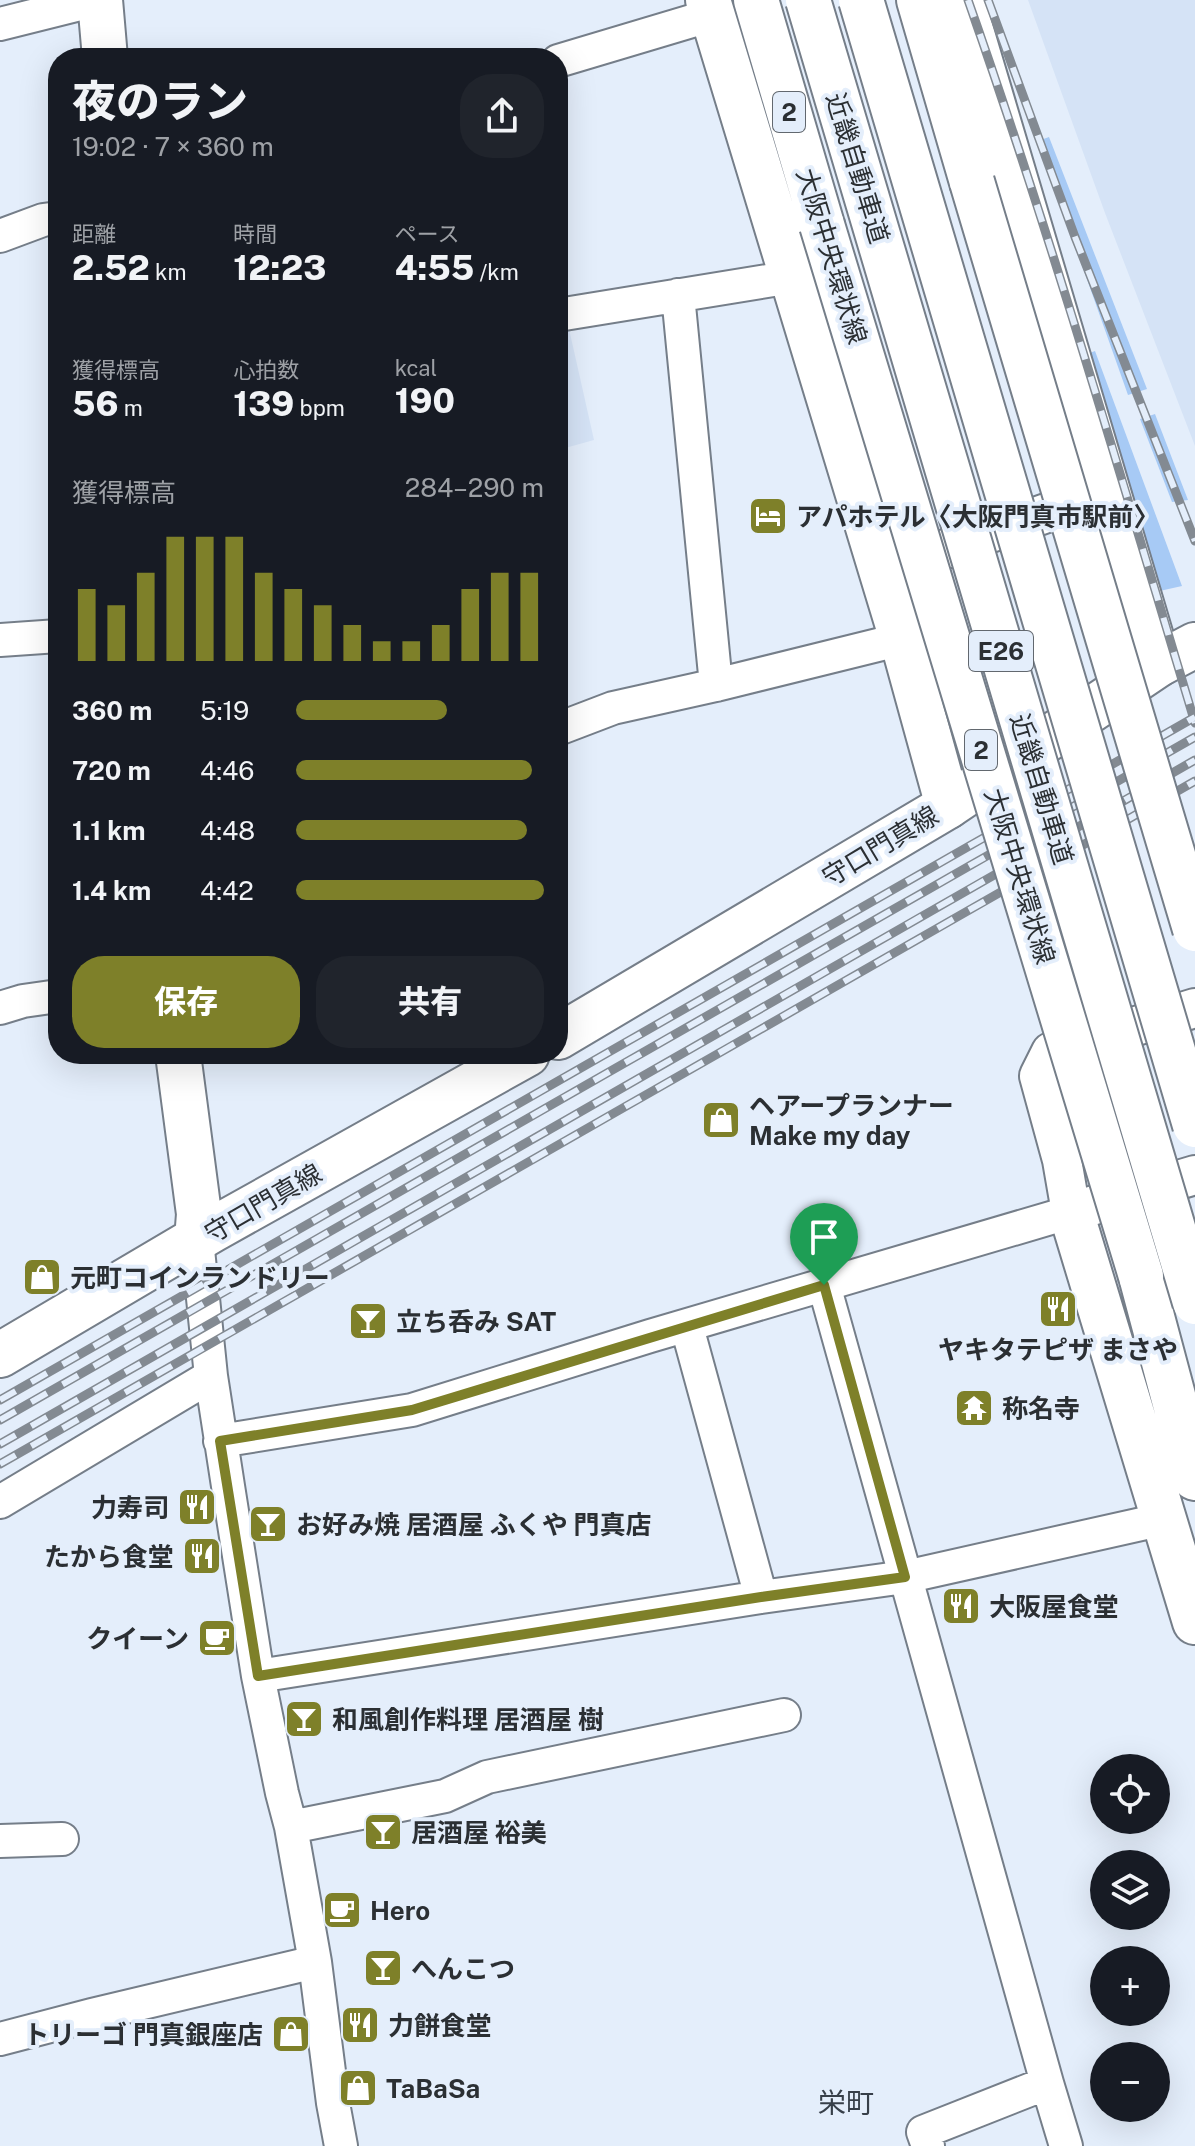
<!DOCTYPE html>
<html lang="ja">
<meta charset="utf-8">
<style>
body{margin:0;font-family:"Public Sans","Noto Sans JP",sans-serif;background:#20242c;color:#f1f3f6;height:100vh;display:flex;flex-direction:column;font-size:30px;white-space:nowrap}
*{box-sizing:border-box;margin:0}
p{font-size:26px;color:#9ea1a6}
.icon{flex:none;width:44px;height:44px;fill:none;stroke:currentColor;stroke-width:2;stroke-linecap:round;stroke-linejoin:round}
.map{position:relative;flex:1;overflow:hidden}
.side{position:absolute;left:48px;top:48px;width:520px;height:1016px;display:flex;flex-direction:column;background:#171b24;border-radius:32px;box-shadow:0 8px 32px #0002}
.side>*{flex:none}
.tools{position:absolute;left:1090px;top:1754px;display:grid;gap:16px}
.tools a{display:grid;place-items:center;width:80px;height:80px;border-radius:50%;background:#171b24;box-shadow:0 8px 32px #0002;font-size:40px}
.pin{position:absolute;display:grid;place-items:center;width:68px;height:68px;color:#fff;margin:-82px -34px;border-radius:50% 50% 50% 0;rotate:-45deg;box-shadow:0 0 8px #0007}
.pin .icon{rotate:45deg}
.round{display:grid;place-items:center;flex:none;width:84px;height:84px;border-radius:32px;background:#20242c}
.overview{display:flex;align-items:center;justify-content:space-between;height:136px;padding:0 24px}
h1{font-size:44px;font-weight:800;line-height:60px}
.figures{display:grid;grid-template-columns:repeat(3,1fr);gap:12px;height:136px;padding:8px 24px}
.figures div{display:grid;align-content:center}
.figures b{font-size:34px;font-weight:800}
.figures small{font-size:22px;font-weight:400}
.figures p{font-size:22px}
.chart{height:224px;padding:16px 24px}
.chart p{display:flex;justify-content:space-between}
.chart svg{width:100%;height:144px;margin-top:8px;stroke:#7e8029;stroke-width:6}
.cta{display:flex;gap:16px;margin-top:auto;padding:16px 24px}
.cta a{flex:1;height:92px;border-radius:32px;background:#7e8029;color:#fff;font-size:32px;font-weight:800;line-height:92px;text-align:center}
.cta a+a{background:#20242c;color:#f1f3f6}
ul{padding:0 24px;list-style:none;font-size:26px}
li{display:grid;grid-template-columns:128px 96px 1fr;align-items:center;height:60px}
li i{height:20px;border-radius:10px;background:#7e8029}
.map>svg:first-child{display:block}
.built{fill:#d5e3f6}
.green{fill:#a7caf5}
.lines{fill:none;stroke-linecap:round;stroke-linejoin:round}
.minor-casing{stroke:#757e89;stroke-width:36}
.tertiary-casing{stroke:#757e89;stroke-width:42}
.secondary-casing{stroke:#757e89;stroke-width:48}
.primary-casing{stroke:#757e89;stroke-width:48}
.minor{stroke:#fff;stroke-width:32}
.tertiary{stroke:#fff;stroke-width:38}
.secondary{stroke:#fff;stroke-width:44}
.primary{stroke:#fff;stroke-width:44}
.rail-casing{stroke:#838a92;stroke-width:9}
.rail{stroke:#e4eefb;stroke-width:6;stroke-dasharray:18;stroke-linecap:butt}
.primary-bridge-casing{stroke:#757e89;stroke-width:48;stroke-linecap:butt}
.motorway-bridge-casing{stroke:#757e89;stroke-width:48;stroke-linecap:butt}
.primary-bridge{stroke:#fff;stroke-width:44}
.motorway-bridge{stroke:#fff;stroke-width:44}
.route-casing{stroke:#fff;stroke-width:16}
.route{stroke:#7e8029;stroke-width:10}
.labels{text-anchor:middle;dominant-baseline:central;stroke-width:8;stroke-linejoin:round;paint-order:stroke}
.shield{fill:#e4eefb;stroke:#62686f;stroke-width:2}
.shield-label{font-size:24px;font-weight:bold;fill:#2b2f33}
.street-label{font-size:26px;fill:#2b2f33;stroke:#e4eefb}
.poi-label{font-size:26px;font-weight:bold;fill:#2b2f33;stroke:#e4eefb;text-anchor:start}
.neighbourhood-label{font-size:28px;fill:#373f49;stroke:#e4eefb}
</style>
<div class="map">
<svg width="1195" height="2146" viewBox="0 0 1195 2146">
<rect width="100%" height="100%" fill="#e4eefb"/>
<!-- built -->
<path class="built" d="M1028,0H1195V446L1105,213Z
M567,320L594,440L558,450V321Z"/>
<!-- green -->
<path class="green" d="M1049,137L1147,389L1128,395L1038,141Z
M1095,351L1182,586L1155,592L1079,357Z
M1155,414L1188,500L1172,502L1140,419Z"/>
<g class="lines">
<!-- minor casing -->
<g class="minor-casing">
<path id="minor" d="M0,24L96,0
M558,61L712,15
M0,236L43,220L58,218
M678,295L716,685
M558,315L792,277
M0,640L58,636
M558,729L613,708L716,685L902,639
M0,1008L23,1001L58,996
M197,1240L211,1376L228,1486L258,1676L282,1793L291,1827L315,1962L333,2103L341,2146
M824,1285L1047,2083L1066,2146
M687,1327L761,1597
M220,1441L412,1410L650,1336L1071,1212
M0,1502L211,1376
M258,1676L761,1597L905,1577L1164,1519
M291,1827L445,1796L487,1777L784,1715
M0,1841L62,1839
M0,2039L92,2015L315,1962
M928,2146L923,2132L1047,2083"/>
</g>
<!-- tertiary casing -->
<g class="tertiary-casing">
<path id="tertiary" d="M895,567L1097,495
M1195,1008L1051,1052L1039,1076L1062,1160L1071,1212L1195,1175"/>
</g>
<!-- secondary casing -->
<g class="secondary-casing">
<path id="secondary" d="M100,0L105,58
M558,1037L948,806L1159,664L1195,645
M178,1054L199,1214L197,1240
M0,1355L212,1230L527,1054"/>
</g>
<!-- primary casing -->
<g class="primary-casing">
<path id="primary" d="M708,0L902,639L948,806
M756,0L822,225
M919,0L972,182
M962,0L1159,664
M1071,1212L1195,1622
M1141,1276L1195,1478"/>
</g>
<!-- minor -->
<use href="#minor" class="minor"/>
<!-- tertiary -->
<use href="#tertiary" class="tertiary"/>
<!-- secondary -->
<use href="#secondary" class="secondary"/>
<!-- primary -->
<use href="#primary" class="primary"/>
<!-- rail casing -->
<g class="rail-casing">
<path id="rail" d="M968,0C1052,239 1122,481 1195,723
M988,0L1075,237L1195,541
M0,1400L1195,717
M0,1420L1195,737
M0,1444L1195,760
M0,1464L1195,781"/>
</g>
<!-- rail -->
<use href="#rail" class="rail"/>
<!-- primary-bridge casing -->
<g class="primary-bridge-casing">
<path id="primary-bridge" d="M972,182L1195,929
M822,225L1141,1276"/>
</g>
<!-- motorway-bridge casing -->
<g class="motorway-bridge-casing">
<path id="motorway-bridge" d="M808,0L1195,1302
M861,0L1195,1125"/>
</g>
<!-- primary-bridge -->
<use href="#primary-bridge" class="primary-bridge"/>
<!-- motorway-bridge -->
<use href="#motorway-bridge" class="motorway-bridge"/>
</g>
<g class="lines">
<!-- route casing -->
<g class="route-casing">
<path id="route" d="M824,1285L905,1577L761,1597L258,1676L220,1441L412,1410Z"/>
</g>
<!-- route -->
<use href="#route" class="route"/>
</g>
<!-- icons -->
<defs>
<g id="hotel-square" transform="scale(2)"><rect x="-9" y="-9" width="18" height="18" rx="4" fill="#7e8029" stroke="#e4eefb"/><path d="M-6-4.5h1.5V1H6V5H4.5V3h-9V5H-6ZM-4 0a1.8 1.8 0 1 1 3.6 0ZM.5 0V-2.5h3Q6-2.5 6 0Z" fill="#fff"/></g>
<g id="shop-square" transform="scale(2)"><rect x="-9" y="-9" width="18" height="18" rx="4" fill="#7e8029" stroke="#e4eefb"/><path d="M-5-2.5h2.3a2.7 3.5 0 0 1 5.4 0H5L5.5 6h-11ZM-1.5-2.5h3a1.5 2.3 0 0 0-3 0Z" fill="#fff"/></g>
<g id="restaurant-square" transform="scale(2)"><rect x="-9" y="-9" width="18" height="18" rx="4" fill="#7e8029" stroke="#e4eefb"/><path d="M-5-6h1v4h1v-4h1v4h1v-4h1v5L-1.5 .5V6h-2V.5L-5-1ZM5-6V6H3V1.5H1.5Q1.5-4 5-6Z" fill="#fff"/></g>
<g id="bar-square" transform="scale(2)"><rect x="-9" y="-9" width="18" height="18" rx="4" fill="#7e8029" stroke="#e4eefb"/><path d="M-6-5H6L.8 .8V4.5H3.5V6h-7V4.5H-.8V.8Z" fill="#fff"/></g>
<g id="temple-square" transform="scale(2)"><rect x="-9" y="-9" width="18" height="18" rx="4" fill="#7e8029" stroke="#e4eefb"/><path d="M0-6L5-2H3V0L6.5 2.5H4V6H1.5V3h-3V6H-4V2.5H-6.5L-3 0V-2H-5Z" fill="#fff"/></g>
<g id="cafe-square" transform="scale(2)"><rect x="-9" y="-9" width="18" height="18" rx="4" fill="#7e8029" stroke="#e4eefb"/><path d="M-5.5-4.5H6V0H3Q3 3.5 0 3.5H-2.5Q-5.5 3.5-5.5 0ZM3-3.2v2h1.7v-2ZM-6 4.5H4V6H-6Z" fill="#fff"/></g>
</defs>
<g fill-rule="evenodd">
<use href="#hotel-square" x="768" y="516"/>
<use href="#shop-square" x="721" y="1120"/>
<use href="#shop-square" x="42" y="1277"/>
<use href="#restaurant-square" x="1058" y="1309"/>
<use href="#bar-square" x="368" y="1321"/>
<use href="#temple-square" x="974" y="1408"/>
<use href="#restaurant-square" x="197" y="1507"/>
<use href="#bar-square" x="268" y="1524"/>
<use href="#restaurant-square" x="202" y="1556"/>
<use href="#restaurant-square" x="961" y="1606"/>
<use href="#cafe-square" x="217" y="1638"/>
<use href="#bar-square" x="304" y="1719"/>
<use href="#bar-square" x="383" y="1832"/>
<use href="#cafe-square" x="342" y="1910"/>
<use href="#bar-square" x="383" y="1968"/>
<use href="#restaurant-square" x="360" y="2025"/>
<use href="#shop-square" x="291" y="2034"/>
<use href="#shop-square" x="358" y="2088"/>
</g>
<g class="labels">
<!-- shield labels -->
<g class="shield">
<rect x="773" y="92" width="32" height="40" rx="6"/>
<rect x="969" y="631" width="64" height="40" rx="6"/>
<rect x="965" y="730" width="32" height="40" rx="6"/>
</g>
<g class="shield-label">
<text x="789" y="112">2</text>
<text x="1001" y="651">E26</text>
<text x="981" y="750">2</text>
</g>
<!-- street labels -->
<g class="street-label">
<text transform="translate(858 168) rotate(73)">近畿自動車道</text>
<text transform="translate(832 256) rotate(73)">大阪中央環状線</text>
<text transform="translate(1042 789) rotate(73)">近畿自動車道</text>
<text transform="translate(880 846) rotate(-31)">守口門真線</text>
<text transform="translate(1020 876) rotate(73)">大阪中央環状線</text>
<text transform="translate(263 1203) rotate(-30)">守口門真線</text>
</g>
<!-- poi labels -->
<g class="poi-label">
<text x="796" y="516">アパホテル〈大阪門真市駅前〉</text>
<text x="749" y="1105">ヘアープランナー<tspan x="749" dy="30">Make my day</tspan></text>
<text x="70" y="1277">元町コインランドリー</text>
<text x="396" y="1321">立ち呑み SAT</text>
<text x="1058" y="1349" text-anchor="middle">ヤキタテピザ まさや</text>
<text x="1002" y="1408">称名寺</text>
<text x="169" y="1507" text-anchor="end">力寿司</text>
<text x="296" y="1524">お好み焼 居酒屋 ふくや 門真店</text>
<text x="174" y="1556" text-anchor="end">たから食堂</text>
<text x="989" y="1606">大阪屋食堂</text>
<text x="189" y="1638" text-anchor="end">クイーン</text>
<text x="332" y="1719">和風創作料理 居酒屋 樹</text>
<text x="411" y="1832">居酒屋 裕美</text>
<text x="370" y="1910">Hero</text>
<text x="411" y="1968">へんこつ</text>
<text x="388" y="2025">力餅食堂</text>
<text x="263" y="2034" text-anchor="end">トリーゴ 門真銀座店</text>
<text x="386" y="2088">TaBaSa</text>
</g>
<!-- neighbourhood labels -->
<g class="neighbourhood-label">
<text x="846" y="2102">栄町</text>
</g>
</g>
</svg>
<div class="tools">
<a><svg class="icon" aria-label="locate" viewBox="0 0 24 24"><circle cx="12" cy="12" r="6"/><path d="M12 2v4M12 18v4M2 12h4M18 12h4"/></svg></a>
<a><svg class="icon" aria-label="layers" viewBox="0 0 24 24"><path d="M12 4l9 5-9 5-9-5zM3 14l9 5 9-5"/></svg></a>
<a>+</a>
<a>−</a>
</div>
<div class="pin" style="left:824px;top:1285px;background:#1e9e55"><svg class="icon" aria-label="arrive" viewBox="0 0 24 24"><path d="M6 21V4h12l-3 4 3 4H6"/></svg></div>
<section class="side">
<div class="overview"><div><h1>夜のラン</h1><p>19:02 · 7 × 360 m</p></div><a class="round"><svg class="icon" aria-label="share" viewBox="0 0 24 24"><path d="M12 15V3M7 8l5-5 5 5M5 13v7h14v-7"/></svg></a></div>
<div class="figures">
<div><p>距離</p><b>2.52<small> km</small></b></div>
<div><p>時間</p><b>12:23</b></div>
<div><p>ペース</p><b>4:55<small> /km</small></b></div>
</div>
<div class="figures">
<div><p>獲得標高</p><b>56<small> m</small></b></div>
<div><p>心拍数</p><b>139<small> bpm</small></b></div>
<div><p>kcal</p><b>190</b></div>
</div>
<div class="chart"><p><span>獲得標高</span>284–290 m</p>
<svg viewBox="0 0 160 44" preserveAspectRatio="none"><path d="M5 44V22M15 44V27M25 44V17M35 44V6M45 44V6M55 44V6M65 44V17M75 44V22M85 44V27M95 44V33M105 44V38M115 44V38M125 44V33M135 44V22M145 44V17M155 44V17"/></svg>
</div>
<ul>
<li><b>360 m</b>5:19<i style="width:61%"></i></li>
<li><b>720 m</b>4:46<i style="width:95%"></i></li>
<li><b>1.1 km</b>4:48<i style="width:93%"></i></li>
<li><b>1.4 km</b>4:42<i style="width:100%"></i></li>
</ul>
<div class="cta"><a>保存</a><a>共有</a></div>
</section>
</div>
